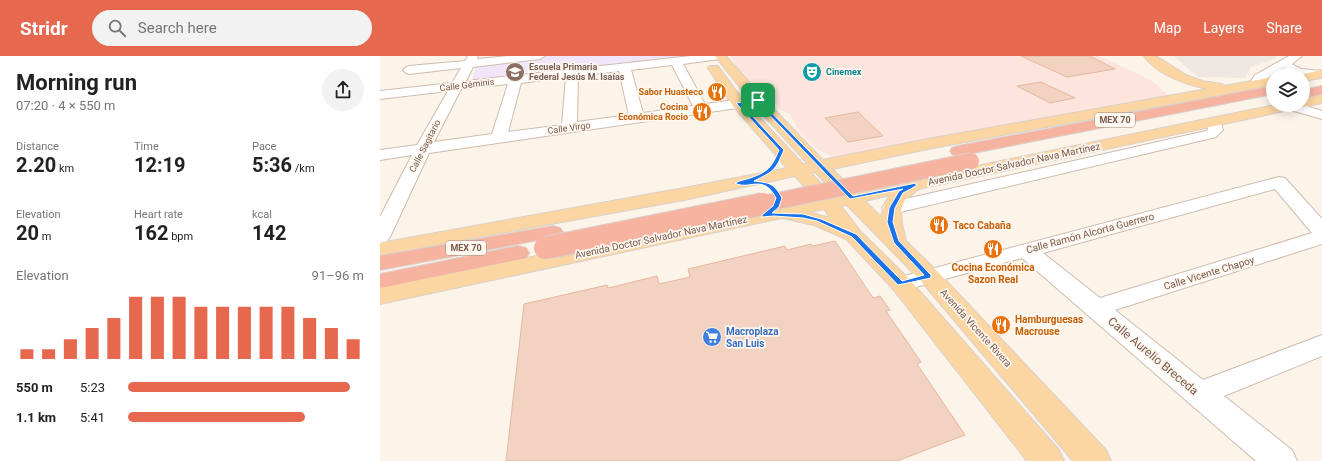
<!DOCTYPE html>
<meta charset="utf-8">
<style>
body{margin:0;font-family:Roboto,sans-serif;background:#f2f2f2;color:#222;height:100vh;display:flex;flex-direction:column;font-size:15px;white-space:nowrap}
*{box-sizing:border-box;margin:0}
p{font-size:13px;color:#767676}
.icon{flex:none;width:22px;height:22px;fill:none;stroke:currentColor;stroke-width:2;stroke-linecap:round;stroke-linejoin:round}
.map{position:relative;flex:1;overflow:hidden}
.sheet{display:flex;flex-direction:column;background:#fff;width:380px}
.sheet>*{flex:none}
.tools{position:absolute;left:886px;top:12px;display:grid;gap:8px}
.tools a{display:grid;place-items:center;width:44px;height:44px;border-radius:50%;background:#fff;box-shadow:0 2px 10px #0003;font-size:20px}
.pin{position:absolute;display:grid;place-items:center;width:34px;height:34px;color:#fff;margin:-17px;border-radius:8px;box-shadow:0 2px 6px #0006}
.round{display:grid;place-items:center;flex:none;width:42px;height:42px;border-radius:21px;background:#f2f2f2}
.head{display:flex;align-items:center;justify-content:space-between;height:68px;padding:0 16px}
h1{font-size:22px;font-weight:700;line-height:30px}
.figures{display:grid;grid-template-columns:repeat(3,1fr);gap:6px;height:68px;padding:4px 16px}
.figures div{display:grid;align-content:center}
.figures b{font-size:20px;font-weight:700}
.figures small{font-size:11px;font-weight:400}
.figures p{font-size:11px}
.chart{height:112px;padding:8px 16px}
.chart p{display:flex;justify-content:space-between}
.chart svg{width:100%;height:72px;margin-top:4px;stroke:#e6694f;stroke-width:6}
ul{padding:0 16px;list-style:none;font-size:13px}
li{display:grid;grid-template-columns:64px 48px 1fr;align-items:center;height:30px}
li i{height:10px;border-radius:5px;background:#e6694f}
header{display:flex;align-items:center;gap:24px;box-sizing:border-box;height:56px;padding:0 20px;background:#e6694f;color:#fff}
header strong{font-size:19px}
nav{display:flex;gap:22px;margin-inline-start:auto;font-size:14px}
.search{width:280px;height:36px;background:#f2f2f2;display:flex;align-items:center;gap:10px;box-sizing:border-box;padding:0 14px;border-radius:22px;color:#767676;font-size:15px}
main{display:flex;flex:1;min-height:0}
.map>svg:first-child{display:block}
.commercial{fill:#fde5dd}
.industrial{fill:#eee7e2}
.education{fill:#f1e6f9}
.building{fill:#f2d2c1;stroke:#e5b7a1}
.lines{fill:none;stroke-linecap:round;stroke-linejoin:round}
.minor-casing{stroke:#cfbbae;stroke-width:2}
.major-casing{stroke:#d9d1cd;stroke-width:2}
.highway-casing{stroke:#d9d1cd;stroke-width:2}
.minor{fill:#fff;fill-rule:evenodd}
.major{fill:#fbd5a2;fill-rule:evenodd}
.highway{fill:#f6b3a0;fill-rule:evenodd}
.highway-bridge-far1-casing{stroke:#d9d1cd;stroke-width:18;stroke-linecap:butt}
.highway-bridge-casing{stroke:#d9d1cd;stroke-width:24;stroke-linecap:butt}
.highway-bridge-far1{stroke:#f6b3a0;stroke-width:16}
.highway-bridge{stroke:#f6b3a0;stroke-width:22}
.route{fill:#1a73e8;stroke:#fff;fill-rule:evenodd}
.labels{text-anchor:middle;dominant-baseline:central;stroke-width:3.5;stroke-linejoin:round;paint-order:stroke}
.far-education-label{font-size:9px;font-weight:bold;fill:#785e54;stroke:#fff8f0;text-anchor:start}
.far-culture-label{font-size:9px;font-weight:bold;fill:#0d838f;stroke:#fff8f0;text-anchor:start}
.far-street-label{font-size:9px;fill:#78594c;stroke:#fff8f0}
.far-food-label{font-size:9px;font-weight:bold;fill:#c56008;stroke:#fff8f0;text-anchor:end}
.shield{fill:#fff8f0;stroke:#a0897d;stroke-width:1}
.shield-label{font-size:9px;font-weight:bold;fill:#78594c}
.street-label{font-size:10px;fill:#78594c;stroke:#fff8f0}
.food-label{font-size:10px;font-weight:bold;fill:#c56008;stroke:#fff8f0;text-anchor:start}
.shop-label{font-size:10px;font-weight:bold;fill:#366cbe;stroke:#fff8f0;text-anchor:start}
.near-street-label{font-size:12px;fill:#78594c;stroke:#fff8f0}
</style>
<header>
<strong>Stridr</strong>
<div class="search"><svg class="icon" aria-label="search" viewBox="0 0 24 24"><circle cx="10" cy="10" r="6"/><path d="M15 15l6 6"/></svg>Search here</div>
<nav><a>Map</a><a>Layers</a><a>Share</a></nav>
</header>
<main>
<section class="sheet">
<div class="head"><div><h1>Morning run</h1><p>07:20 · 4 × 550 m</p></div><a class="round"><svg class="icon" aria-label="share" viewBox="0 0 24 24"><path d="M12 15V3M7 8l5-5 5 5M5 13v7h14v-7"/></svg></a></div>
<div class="figures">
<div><p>Distance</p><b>2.20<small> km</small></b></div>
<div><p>Time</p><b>12:19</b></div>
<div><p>Pace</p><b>5:36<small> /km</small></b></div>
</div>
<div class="figures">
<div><p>Elevation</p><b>20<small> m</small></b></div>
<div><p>Heart rate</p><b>162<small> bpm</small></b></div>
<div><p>kcal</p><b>142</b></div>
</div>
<div class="chart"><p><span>Elevation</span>91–96 m</p>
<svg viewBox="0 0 160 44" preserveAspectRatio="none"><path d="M5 44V38M15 44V38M25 44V32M35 44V25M45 44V19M55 44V6M65 44V6M75 44V6M85 44V12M95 44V12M105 44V12M115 44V12M125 44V12M135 44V19M145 44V25M155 44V32"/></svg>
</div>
<ul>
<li><b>550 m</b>5:23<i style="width:94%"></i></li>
<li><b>1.1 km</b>5:41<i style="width:75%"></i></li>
</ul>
</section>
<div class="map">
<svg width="942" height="405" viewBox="0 0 942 405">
<rect width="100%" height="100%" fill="#fdf4e9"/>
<!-- commercial -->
<path class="commercial" d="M350,0H719L771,24L789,40L710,56L462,101H452L437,93L417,74L416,68L409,58L401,54L389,37L369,25L361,17Z"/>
<!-- industrial -->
<path class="industrial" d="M793,0H897L893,4L871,11L865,22L818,21Z"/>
<!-- education -->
<path class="education" d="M165,0H317L91,26L98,7Z"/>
<!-- building -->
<path class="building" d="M641,0H710L735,13L687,21Z
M661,26L695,42L670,47L637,30Z
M478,56L503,80L468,86L445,62Z
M455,185L493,242L500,240L510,254L506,255L541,306L537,308L585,379L517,405H126L144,248L227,229L228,232L277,220L279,228L310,221L308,213L405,190L407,194L431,188L433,190Z"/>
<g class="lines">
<!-- minor casing -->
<g class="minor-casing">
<path id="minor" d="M88,0H98L97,3L129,0H165L160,3L93,11L86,25L311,0H345L340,3L303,8L325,48L378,41L383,42L385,45L383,48L378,49L49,97L10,181L7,185L0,187V161L32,99L0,104V94L37,89L68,35L0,43V35L72,27L81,12L29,18L25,16L23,14L25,12L29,10L85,5ZM292,9L313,50L263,57L251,14ZM239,15L249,59L197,66L198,20ZM186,21L182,69L128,76L141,27ZM128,28L112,78L54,86L81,33Z
M909,0H922L912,8L921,13L942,15V21L918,19L904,12L884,24L879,31H871L869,28L875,19Z
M906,49H923L942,55V63L907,53Z
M835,62L840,63L843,74L836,81L512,158L505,156L502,152L505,148L512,146L826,75L828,73V66L830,63Z
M899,121L905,122L942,163V188L735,254L823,324L942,279V300L844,340L912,394L917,405H876L642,202L521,235L513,233L509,228L513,223ZM895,133L932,177L720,242L663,197Z"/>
</g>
<!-- major casing -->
<g class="major-casing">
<path id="major" d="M335,0H346L383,42L443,104L548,83L827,33C805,28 777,19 764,0H776L806,19L822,25L842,28L844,30L893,21V29L548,93L452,113L475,135L895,49H923V43L942,39V47L539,133L525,144L521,153L522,168L526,185L557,215L726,394L731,405H693L541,225L467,149L461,150L481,176L529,223L679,394L684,405H647L513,233L466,183L434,169L402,162L0,248V232L435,143L415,120L304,144L0,199V187L304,132L407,112L353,50L328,12L330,10H338L363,44L423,108H428L373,48ZM435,116L457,139L452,140L431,117ZM510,139L505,147L501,161L485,145ZM444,153L450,162L429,156Z
M942,14V22L923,25V19H918Z"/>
</g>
<!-- highway casing -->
<g class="highway-casing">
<path id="highway" d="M893,30V38L578,100L572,98L570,95L572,92L578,90Z
M942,30V38L923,42V34Z
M173,170L180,172L183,176L180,180L0,214V200Z
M138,190L146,192L149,197L146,202L0,232V218Z"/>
</g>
<!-- minor -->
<use href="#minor" class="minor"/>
<!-- major -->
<use href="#major" class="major"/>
<!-- highway -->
<use href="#highway" class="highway"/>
<!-- highway-bridge-far1 casing -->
<g class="highway-bridge-far1-casing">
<path id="highway-bridge-far1" d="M378,149L591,105"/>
</g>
<!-- highway-bridge casing -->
<g class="highway-bridge-casing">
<path id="highway-bridge" d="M165,192L383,148"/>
</g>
<!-- highway-bridge-far1 -->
<use href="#highway-bridge-far1" class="highway-bridge-far1"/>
<!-- highway-bridge -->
<use href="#highway-bridge" class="highway-bridge"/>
</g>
<!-- route -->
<path class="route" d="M379,44L473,140L536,127V130L523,137L515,152L513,166L519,185L551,219V222L518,229L472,181L437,165L423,162L394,160L382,161V159L393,150L396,142C383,117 369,135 355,127C360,124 365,124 370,122C388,116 392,111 399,94L356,47ZM377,46L470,143L523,133L519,135L509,152L507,166L514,187L544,219L522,225L476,178L441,163L423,158L392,157L399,151L402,142C394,127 390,127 374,125C394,115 395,115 404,94L361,48Z"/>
<!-- icons -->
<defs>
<g id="school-disc" transform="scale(1)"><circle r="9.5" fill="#8d6e63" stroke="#fff8f0"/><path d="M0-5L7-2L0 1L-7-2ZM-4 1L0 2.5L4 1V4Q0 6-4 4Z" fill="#fff"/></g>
<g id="theatre-disc" transform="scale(1)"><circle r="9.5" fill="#0f9aa8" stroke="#fff8f0"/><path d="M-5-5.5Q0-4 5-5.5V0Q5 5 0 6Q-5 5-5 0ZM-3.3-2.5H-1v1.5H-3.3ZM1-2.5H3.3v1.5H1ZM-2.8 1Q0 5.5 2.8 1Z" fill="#fff"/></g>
<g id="restaurant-disc" transform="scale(1)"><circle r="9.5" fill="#e8710a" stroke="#fff8f0"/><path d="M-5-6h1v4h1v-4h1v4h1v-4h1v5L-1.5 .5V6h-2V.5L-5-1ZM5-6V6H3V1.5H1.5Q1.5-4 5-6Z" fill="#fff"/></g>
<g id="supermarket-disc" transform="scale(1)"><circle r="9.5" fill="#3f7fe0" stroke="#fff8f0"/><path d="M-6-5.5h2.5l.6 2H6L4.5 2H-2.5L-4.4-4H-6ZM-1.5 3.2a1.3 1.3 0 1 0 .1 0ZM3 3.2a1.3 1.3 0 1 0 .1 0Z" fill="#fff"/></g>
</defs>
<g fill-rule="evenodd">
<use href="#school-disc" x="135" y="16"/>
<use href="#theatre-disc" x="432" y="16"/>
<use href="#restaurant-disc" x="337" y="36"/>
<use href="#restaurant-disc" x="322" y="56"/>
<use href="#restaurant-disc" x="559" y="169"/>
<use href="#restaurant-disc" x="613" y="193"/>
<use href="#restaurant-disc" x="621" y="269"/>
<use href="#supermarket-disc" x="332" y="281"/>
</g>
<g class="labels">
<!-- far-education labels -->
<g class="far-education-label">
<text x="149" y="11">Escuela Primaria<tspan x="149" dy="10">Federal Jesús M. Isaías</tspan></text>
</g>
<!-- far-culture labels -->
<g class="far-culture-label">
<text x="446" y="16">Cinemex</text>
</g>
<!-- far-street labels -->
<g class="far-street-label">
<text transform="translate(87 29) rotate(-7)">Calle Géminis</text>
<text transform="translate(189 72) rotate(-8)">Calle Virgo</text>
<text transform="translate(45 90) rotate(-63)">Calle Sagitario</text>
</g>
<!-- far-food labels -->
<g class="far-food-label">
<text x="323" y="36">Sabor Huasteco</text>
<text x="308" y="51">Cocina<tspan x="308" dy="10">Económica Rocio</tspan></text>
</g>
<!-- shield labels -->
<g class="shield">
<rect x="715" y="57" width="40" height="14" rx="3"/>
<rect x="66" y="185" width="40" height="14" rx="3"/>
</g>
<g class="shield-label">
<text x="735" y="64">MEX 70</text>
<text x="86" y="192">MEX 70</text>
</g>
<!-- street labels -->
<g class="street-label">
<text transform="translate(634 108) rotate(-12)">Avenida Doctor Salvador Nava Martínez</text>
<text transform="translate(710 177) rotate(-15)">Calle Ramón Alcorta Guerrero</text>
<text transform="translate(281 181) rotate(-12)">Avenida Doctor Salvador Nava Martínez</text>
<text transform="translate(829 217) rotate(-17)">Calle Vicente Chapoy</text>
<text transform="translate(596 272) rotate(48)">Avenida Vicente Rivera</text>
</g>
<!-- food labels -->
<g class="food-label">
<text x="573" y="169">Taco Cabaña</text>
<text x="613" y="211" text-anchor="middle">Cocina Económica<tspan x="613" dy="12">Sazon Real</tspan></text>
<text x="635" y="263">Hamburguesas<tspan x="635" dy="12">Macrouse</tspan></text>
</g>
<!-- shop labels -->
<g class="shop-label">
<text x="346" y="275">Macroplaza<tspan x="346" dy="12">San Luis</tspan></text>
</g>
<!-- near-street labels -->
<g class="near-street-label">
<text transform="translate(773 300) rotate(40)">Calle Aurelio Breceda</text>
</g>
</g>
</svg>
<div class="tools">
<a><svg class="icon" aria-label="layers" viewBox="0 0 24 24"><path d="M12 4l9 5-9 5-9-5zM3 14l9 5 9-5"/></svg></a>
</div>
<div class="pin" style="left:378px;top:44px;background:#1e9e55"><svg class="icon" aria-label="arrive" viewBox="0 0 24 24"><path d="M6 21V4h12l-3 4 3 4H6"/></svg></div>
</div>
</main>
